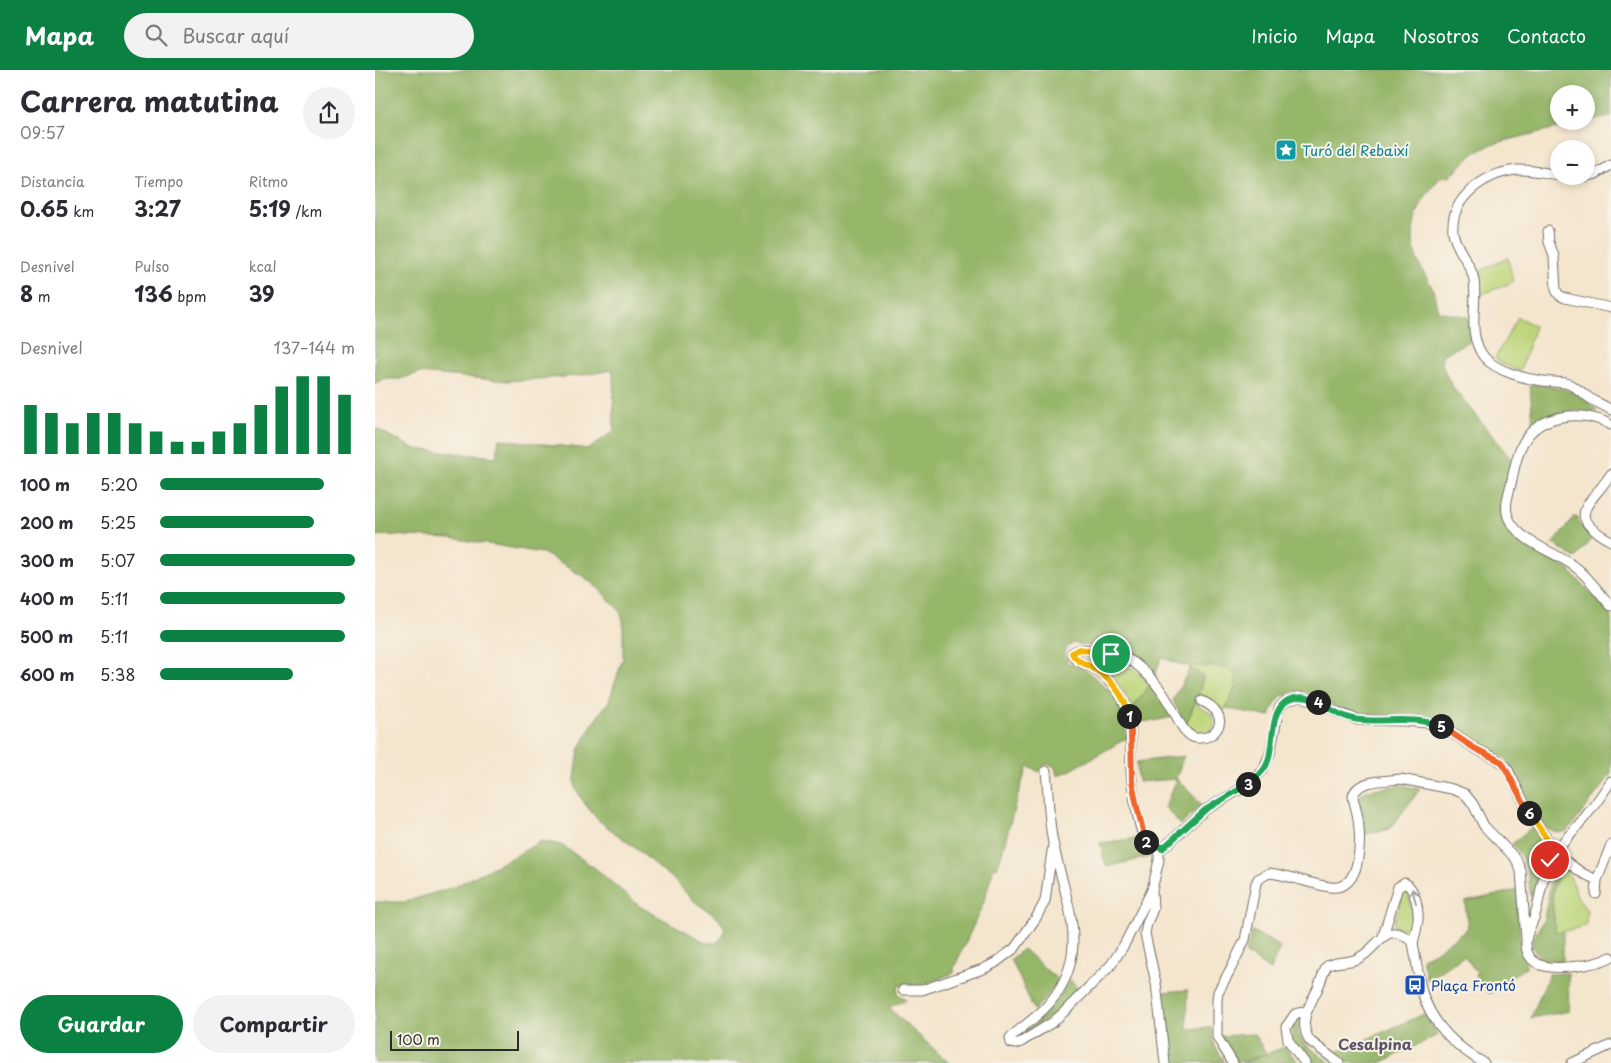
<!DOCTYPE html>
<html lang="es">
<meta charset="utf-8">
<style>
body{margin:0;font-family:"Playpen Sans",sans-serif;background:#f2f2f3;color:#2b2b33;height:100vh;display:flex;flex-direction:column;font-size:19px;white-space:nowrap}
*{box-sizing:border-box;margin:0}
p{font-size:16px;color:#7c7c81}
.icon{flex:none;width:28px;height:28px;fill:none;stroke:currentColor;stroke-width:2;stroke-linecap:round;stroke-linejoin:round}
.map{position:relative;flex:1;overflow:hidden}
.sheet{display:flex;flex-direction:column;background:#fff;width:375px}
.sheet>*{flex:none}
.buttons{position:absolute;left:1175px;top:15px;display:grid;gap:10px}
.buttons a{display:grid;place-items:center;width:45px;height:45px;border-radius:50%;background:#fff;box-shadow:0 2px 8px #0003;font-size:25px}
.scale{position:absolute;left:15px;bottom:12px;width:129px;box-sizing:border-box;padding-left:5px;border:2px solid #2b2b2b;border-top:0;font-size:14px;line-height:18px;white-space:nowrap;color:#2b2b2b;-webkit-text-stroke:4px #f7f3e8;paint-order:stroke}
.pin{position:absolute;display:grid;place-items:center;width:42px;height:42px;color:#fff;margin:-21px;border:2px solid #fff;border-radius:50%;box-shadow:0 1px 5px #0007}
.km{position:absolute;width:25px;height:25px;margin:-12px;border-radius:50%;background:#222;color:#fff;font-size:14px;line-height:25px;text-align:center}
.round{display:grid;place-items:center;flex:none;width:52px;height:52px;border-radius:26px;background:#f2f2f3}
.overview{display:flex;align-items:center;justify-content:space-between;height:85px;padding:0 20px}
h1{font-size:28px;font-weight:700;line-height:38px}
.stats{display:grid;grid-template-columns:repeat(3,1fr);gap:8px;height:85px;padding:5px 20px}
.stats div{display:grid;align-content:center}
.stats b{font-size:21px;font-weight:700}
.stats small{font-size:14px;font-weight:400}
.stats p{font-size:14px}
.chart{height:140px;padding:10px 20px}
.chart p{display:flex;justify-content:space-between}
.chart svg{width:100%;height:90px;margin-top:5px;stroke:#0b8043;stroke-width:6}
.action{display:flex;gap:10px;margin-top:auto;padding:10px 20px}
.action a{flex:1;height:58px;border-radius:30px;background:#0b8043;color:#fff;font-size:20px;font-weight:700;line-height:58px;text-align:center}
.action a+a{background:#f2f2f3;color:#2b2b33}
ul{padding:0 20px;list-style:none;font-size:16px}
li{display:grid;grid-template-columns:80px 60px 1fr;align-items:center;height:38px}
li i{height:12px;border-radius:6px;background:#0b8043}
header{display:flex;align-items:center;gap:30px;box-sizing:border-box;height:70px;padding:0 25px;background:#0b8043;color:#fff}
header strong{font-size:24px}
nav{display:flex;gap:28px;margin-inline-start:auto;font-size:18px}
.search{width:350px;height:45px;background:#f2f2f3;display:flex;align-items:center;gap:12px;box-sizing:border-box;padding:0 18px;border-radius:28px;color:#7c7c81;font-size:19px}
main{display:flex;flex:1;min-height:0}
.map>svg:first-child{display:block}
.green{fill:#bdd57a;stroke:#748052}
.forest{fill:#96b66a;stroke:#60704a}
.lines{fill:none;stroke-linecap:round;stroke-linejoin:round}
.street-casing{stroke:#716c64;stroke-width:11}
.street{stroke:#fff;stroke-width:9}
.oneway{stroke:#a0a0a0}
.split-1-casing{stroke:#fff;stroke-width:10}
.split-2-casing{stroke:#fff;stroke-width:10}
.split-3-casing{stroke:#fff;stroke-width:10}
.split-4-casing{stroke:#fff;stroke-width:10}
.split-5-casing{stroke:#fff;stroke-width:10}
.split-6-casing{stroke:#fff;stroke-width:10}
.split-7-casing{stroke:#fff;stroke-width:10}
.split-1{stroke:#f5b400;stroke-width:6}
.split-2{stroke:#f0652b;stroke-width:6}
.split-3{stroke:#22a559;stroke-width:6}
.split-4{stroke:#22a559;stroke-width:6}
.split-5{stroke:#22a559;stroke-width:6}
.split-6{stroke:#f0652b;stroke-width:6}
.split-7{stroke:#f5b400;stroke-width:6}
.labels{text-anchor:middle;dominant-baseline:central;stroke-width:4;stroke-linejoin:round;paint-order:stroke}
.culture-label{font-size:14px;fill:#0d838f;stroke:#f7f3e8;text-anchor:start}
.transit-label{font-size:14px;fill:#164399;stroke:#f7f3e8;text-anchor:start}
.neighbourhood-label{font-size:15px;font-weight:bold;fill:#605569;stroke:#f7f3e8}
</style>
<header>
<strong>Mapa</strong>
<div class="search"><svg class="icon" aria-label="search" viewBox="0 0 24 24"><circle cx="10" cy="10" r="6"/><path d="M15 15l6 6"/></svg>Buscar aquí</div>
<nav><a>Inicio</a><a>Mapa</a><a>Nosotros</a><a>Contacto</a></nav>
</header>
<main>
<section class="sheet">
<div class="overview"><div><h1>Carrera matutina</h1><p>09:57</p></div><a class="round"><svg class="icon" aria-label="share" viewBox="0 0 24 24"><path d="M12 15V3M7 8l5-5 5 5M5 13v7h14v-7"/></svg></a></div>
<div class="stats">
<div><p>Distancia</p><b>0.65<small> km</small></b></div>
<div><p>Tiempo</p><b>3:27</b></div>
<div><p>Ritmo</p><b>5:19<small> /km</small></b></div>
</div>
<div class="stats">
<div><p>Desnivel</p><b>8<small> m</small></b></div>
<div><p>Pulso</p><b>136<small> bpm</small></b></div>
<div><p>kcal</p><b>39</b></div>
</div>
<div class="chart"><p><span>Desnivel</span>137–144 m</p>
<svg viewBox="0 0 160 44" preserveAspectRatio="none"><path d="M5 44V20M15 44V24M25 44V29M35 44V24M45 44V24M55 44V29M65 44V33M75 44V38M85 44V38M95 44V33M105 44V29M115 44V20M125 44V11M135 44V6M145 44V6M155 44V15"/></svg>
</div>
<ul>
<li><b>100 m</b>5:20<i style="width:84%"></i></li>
<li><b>200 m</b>5:25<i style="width:79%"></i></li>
<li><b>300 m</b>5:07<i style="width:100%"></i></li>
<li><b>400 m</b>5:11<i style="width:95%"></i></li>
<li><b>500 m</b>5:11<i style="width:95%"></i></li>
<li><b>600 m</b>5:38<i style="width:68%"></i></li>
</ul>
<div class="action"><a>Guardar</a><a>Compartir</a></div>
</section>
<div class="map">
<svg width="1236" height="993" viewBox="0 0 1236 993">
<rect width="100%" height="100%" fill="#f7f3e8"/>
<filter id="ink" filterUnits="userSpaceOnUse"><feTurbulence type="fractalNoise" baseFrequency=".02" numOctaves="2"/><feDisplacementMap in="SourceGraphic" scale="10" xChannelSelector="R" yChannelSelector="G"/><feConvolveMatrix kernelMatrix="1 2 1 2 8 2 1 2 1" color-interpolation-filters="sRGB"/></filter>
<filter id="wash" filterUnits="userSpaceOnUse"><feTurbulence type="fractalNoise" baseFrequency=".0096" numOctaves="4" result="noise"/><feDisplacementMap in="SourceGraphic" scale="20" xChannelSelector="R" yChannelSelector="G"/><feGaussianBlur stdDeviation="1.12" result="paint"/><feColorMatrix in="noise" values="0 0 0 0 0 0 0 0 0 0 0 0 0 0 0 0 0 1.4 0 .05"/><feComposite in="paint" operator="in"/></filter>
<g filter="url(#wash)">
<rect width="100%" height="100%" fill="#f4e5cd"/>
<!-- green -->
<path class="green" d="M1133,188L1138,212L1105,225L1103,202Z
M1143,247L1160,256L1145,301L1127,294L1120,288Z
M710,585C737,588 758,594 775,615L757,639C753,628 748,619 740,611C733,604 712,592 710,585Z
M816,596C830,596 859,592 863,611L850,640L844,639L827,625L823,627L822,631L824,636L835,642L840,651L836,659L827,664L817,661L811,654L824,623L828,606L815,598Z
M1187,800C1201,806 1198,823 1206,833C1208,836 1210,837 1212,840L1211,856L1181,863C1178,842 1173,817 1187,800Z
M1030,820C1037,828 1037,845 1038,856L1035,859L1020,857L1019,854L1028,821Z"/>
<!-- forest -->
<path class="forest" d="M0,0H1236V47L1211,51V24H1184V51H1210L1117,74L1095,86L1075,107L1068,106L1066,107C1044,130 1030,160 1043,191C1046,200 1052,207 1056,215C1060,223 1060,232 1063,241L1093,247L1096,270L1067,285C1065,297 1074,309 1079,319L1136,389L1127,433L1128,451L1143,470L1194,500L1236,545V704L1197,756L1190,762C1152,767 1150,702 1126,685C1118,679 1107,676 1099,671C1078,660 1069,648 1045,645C1019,642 994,649 969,640C960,637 953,632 945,628C922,615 902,621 895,647L851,638C868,605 866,597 828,596C822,596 816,597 812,596C803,594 794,590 786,587L780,607L758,588L746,582L699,573C691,576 688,582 692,589L691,592L707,598L713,602C740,624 747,633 752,668L696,700L682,706L680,697C673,693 668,693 665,702L653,697C639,730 634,764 622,798L619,797L608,834L579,898V903L541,917L530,914L523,917V924L532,930L517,936L515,939L574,993H0V832H30L79,817L142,785L166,771L186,775L220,798L264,836L332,873H341L348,866L350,858L343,848L319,831L296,807L287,801L263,780L223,750L210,734L200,718V708L204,680L218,653L234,631L248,588V549L244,540L224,519L209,507L168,483L76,468L12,465L0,466V358L40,379L121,387L124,369L214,379L239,361L238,300L203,306L132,311L44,303L25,309H12L0,314Z
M1155,314C1183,318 1201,318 1222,340L1221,342C1193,338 1183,343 1158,353Z
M1200,447L1203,448C1204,458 1212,462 1219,467L1201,488L1178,474Z
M815,598L828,606L824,623L811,654L798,631Z
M775,615L797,647L779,651L760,652L757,639Z
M809,686L801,708L827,735L806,755L790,737L801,709L763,712L762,692Z
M1027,715L1045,719L1015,759L990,764L985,731L987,723L992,720Z
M1157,757L1168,777L1158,836C1153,815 1155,791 1137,774Z
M763,768L774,787L731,797L725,773Z
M1181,795C1185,804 1180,808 1178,818C1175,832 1179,848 1181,862L1188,861V891L1167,889L1158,879L1157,871L1169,849L1177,805Z
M1143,820C1146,846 1140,872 1152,896L1114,924L1100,905L1102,903L1089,885L1052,910L1047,888L1060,882L1093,858L1090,832Z
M878,861L905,877L895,900L870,883Z
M648,879L683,910L673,925L659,940L642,902L635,890Z
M1193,903L1194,941L1156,948L1174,904Z
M695,910L705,920L678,945L644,968L679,934Z
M813,920L812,959L836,957L840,976L850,992L795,993L787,922Z
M1049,944L1063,965L1005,993H974L963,982Z
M923,950H924L923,964L929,973L955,993H937C926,980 906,966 923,950Z
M879,964L892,984L862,992L845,966Z
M910,977L924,993H866Z"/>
</g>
<g filter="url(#ink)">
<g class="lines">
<!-- street casing -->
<g class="street-casing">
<path id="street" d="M1184,105C1170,103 1156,99 1142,100C1111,103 1075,127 1078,162C1080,179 1096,192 1099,210C1103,237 1091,263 1109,287C1121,301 1150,309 1168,311C1175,312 1183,312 1190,313C1200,315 1208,324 1216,329C1223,333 1230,336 1236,340
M1194,106H1209
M1211,106L1221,104L1236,95
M1173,161L1174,172L1179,186L1181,220L1184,225L1190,228L1236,238
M1236,355C1209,339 1164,343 1148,373C1141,385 1139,401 1136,414C1133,426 1128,439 1135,451C1149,475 1182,482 1203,499C1215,509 1225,524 1236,536
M1236,404C1215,436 1188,445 1236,471
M671,701C674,726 673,753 679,777C692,837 719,887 669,939C659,949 647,957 637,966L635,968L636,973L641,974L646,972L678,952L690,941L736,895L749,875L777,820
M1236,711C1226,726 1216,741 1204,754C1196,764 1186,773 1179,783C1167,802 1166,825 1160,845C1157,855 1150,864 1151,874C1151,885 1158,893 1169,896C1185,900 1221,895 1236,887
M780,778C776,776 773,775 771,771C763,759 757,716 756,700C755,683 757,667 755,650C751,627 737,611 718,598C711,594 700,592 697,583C704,577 714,580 722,581C735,584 751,586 762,595C774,605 786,619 794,633C800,642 804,654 811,662C815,666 819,669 825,668C838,668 850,655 842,643C839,637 833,634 827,631
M787,779L830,740L874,714L888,700L895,684L904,638L911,631L925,627L940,630L962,642L983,650L1030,651L1064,654L1099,678L1122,689L1131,696L1155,745L1184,786L1207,803L1222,810L1236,775
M784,786V790L777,820L778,839L772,853L770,864L781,913L790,993
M1221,824L1222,810
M1008,866L1023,817L1030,813C1040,818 1044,839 1043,850C1042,857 1040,866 1038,873
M528,920H547L608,899L620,893L640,878L661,848L670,831L677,781
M858,993L842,967V930L843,922L854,902L870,870L881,813L883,809L894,803C915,805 934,814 955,817C987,822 986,770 983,749C982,741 979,734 978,726C982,709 1011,711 1025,709L1031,710L1077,719L1090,724L1098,734L1109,756L1141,789L1146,801L1151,869
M930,993L913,970L911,957L920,944L931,941
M964,993L935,971C922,951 935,936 943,918C946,911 948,903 952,896C961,891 970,893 979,890C1003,883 1009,845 1038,873C1041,889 1043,906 1047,922C1057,954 1081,977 1109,993
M1197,993L1236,975"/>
</g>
<!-- street -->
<use href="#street" class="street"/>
</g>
<!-- one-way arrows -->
<defs><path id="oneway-shaft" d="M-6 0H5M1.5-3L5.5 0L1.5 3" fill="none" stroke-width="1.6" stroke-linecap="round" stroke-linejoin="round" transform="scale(1.25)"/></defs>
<use class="oneway" href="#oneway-shaft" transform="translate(1039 826) rotate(-105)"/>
</g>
<g class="lines" filter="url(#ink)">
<!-- split-1 casing -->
<g class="split-1-casing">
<path id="split-1" d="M736,584L704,579L697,583C700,591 709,593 716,597C734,607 750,625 754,646"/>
</g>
<!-- split-2 casing -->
<g class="split-2-casing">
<path id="split-2" d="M754,646L756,662L757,711L762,737L771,772"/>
</g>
<!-- split-3 casing -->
<g class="split-3-casing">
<path id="split-3" d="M771,772L774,776L780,778L785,776L787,779L830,740L873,714"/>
</g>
<!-- split-4 casing -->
<g class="split-4-casing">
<path id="split-4" d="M873,714C881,708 890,701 893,691C900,670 893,633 920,628C928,626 935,628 943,632"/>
</g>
<!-- split-5 casing -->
<g class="split-5-casing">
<path id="split-5" d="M943,632C956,639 970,649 985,650C1011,652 1041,646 1066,656"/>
</g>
<!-- split-6 casing -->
<g class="split-6-casing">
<path id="split-6" d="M1066,656L1099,678L1127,692L1154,743"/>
</g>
<!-- split-7 casing -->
<g class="split-7-casing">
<path id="split-7" d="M1154,743L1180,781L1175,790"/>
</g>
<!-- split-1 -->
<use href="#split-1" class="split-1"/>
<!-- split-2 -->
<use href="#split-2" class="split-2"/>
<!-- split-3 -->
<use href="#split-3" class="split-3"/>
<!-- split-4 -->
<use href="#split-4" class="split-4"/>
<!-- split-5 -->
<use href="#split-5" class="split-5"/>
<!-- split-6 -->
<use href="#split-6" class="split-6"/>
<!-- split-7 -->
<use href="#split-7" class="split-7"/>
</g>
<!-- icons -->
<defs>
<g id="sight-square" transform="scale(1.125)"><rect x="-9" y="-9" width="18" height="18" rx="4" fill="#0f9aa8" stroke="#f7f3e8"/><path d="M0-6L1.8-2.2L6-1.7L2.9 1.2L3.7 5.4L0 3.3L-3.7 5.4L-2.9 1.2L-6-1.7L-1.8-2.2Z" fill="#fff"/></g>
<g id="bus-square" transform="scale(1.125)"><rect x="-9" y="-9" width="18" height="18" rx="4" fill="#1a4fb4" stroke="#f7f3e8"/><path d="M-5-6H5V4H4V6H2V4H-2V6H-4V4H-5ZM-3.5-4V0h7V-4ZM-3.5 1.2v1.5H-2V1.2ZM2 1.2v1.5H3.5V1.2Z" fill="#fff"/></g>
</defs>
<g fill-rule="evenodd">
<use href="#sight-square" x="911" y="80"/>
<use href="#bus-square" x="1040" y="915"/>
</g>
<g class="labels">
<!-- culture labels -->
<g class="culture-label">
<text x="927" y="80">Turó del Rebaixí</text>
</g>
<!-- transit labels -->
<g class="transit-label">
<text x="1056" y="915">Plaça Frontó</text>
</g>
<!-- neighbourhood labels -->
<g class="neighbourhood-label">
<text x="1000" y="973">Cesalpina</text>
</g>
</g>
</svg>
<div class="buttons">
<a>+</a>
<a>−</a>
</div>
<div class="scale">100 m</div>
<div class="pin" style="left:736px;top:584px;background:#1e9e55"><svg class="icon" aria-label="arrive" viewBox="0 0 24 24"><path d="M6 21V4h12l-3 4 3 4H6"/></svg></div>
<div class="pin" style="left:1175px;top:790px;background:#d93025"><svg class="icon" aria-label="check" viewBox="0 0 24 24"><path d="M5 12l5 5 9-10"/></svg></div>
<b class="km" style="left:754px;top:646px">1</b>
<b class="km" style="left:771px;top:772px">2</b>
<b class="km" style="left:873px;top:714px">3</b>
<b class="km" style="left:943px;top:632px">4</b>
<b class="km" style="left:1066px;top:656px">5</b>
<b class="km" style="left:1154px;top:743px">6</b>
</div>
</main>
